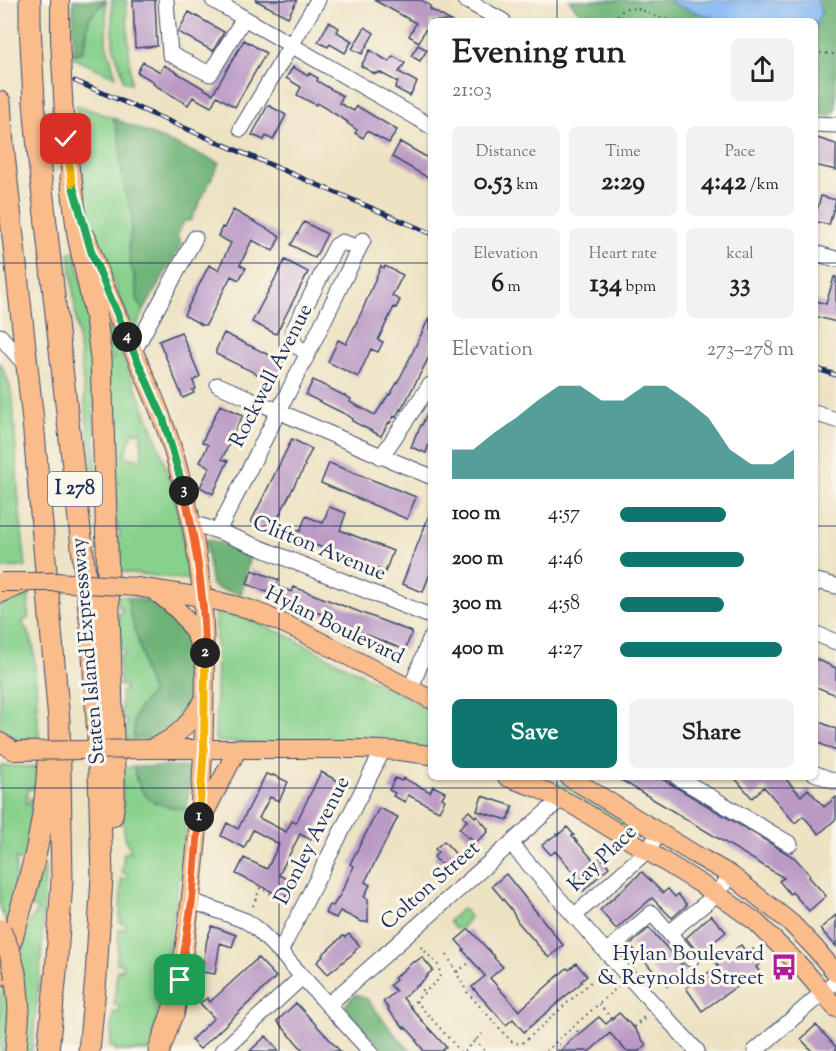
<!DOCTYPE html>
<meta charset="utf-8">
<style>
body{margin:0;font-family:"Sorts Mill Goudy",serif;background:#f2f2f2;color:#222;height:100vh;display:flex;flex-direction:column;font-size:22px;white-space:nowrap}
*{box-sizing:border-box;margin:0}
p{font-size:20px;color:#767676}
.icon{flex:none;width:33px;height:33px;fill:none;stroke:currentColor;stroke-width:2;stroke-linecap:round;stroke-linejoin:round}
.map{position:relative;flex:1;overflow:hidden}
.side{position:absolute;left:428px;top:18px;width:390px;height:762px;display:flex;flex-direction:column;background:#fff;border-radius:9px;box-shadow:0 2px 4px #0004}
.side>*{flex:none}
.pin{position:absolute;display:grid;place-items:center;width:51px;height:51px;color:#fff;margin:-26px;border-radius:12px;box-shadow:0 3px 9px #0006}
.km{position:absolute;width:30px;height:30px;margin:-15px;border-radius:50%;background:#222;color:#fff;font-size:16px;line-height:30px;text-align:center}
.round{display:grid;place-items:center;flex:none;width:63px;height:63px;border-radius:9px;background:#f2f2f2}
.summary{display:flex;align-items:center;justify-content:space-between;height:102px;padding:0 24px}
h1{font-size:33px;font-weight:800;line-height:45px}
.metrics{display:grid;grid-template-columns:repeat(3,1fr);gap:9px;height:102px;padding:6px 24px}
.metrics div{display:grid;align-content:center;border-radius:9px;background:#f2f2f2;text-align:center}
.metrics b{font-size:26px;font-weight:800}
.metrics small{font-size:16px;font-weight:400}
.metrics p{font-size:16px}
.chart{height:168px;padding:12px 24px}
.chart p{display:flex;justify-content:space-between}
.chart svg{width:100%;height:108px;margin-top:6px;fill:#0f766e;opacity:.7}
.action{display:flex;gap:12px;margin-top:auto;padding:12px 24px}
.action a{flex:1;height:69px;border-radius:9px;background:#0f766e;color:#fff;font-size:24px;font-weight:800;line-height:69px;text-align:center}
.action a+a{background:#f2f2f2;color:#222}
ul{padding:0 24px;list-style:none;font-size:20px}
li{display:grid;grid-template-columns:96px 72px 1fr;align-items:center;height:45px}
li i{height:15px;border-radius:8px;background:#0f766e}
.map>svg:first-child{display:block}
.green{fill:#88d18c;stroke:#528075;stroke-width:1.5;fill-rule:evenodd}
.forest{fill:#6eb378;stroke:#44716b;stroke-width:1.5}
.water{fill:#85b8f2;stroke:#5074a8;stroke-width:1.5}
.building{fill:#ba99c5}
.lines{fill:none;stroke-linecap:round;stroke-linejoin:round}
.minor-casing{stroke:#3a4a6d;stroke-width:17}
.major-casing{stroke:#3a4a6d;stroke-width:20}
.highway-casing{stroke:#3a4a6d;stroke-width:23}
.path{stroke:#3a4a6d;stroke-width:2;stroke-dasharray:1.5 4.5;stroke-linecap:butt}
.minor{stroke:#fff;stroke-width:15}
.major{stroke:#fabc8b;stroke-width:18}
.highway{stroke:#fabc8b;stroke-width:21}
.rail-casing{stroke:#1b2f5e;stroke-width:5}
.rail{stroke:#fbf7ec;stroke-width:3;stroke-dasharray:9;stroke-linecap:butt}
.major-bridge-casing{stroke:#3a4a6d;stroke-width:20;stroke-linecap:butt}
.highway-bridge-casing{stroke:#3a4a6d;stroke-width:23;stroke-linecap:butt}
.major-bridge{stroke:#fabc8b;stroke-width:18}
.highway-bridge{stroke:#fabc8b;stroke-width:21}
.split-1-casing{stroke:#fff;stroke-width:12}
.split-2-casing{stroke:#fff;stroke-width:12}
.split-3-casing{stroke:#fff;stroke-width:12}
.split-4-casing{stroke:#fff;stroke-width:12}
.split-5-casing{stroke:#fff;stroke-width:12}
.split-6-casing{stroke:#fff;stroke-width:12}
.split-1{stroke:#f0652b;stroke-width:8}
.split-2{stroke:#f5b400;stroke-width:8}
.split-3{stroke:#f0652b;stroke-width:8}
.split-4{stroke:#22a559;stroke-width:8}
.split-5{stroke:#22a559;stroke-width:8}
.split-6{stroke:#f5b400;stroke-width:8}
.grid{fill:none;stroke:#1b2f5e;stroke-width:1.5;stroke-opacity:0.55}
.labels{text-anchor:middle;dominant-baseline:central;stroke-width:6;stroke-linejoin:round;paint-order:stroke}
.shield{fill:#fbf7ec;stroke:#5e6b89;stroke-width:1.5}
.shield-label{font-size:20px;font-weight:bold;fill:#1b2f5e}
.street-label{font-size:21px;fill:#1b2f5e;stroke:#fbf7ec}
.poi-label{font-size:21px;fill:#1b2f5e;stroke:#fbf7ec;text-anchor:end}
</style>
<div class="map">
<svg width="836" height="1051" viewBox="0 0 836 1051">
<rect width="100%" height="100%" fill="#fbf7ec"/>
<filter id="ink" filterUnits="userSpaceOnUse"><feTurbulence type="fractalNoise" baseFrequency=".0167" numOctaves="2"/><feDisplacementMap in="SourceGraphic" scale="12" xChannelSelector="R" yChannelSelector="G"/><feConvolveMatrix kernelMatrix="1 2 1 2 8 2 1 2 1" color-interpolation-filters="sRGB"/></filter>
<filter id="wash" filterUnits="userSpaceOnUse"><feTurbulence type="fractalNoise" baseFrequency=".008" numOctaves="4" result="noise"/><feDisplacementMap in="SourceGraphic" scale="24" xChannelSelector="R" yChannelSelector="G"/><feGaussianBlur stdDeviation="1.35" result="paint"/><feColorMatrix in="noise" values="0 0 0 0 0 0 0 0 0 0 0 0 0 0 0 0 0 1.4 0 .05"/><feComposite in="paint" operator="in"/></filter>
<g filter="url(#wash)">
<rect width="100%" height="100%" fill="#ede2c2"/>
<!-- green -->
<path class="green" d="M112,0H126L131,84L123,80L122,72L115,52L113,43Z
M106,1V43L116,77L73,58V54H79L86,43L89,18Z
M76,105L113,118L119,136L121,148V166L125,191L133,214L129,246L138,302L143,312L135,329L133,330L94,234L88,211L79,153Z
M75,251L89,318L97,477H93L69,252Z
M104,315C124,361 146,407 162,455C176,496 184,538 191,580L116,571L115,537L120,536V531H114V527H118V523L114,522L115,506L117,505L116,499H113L112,483H119L118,476H112L111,429H117V425H110L108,360L113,359V356H107ZM133,432H140L141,433L142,456L140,460L124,456Z
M0,362L9,383L13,400L19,505L26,567L0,568Z
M29,593L28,618L22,622L31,638L34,650L39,740L14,738L0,731V603L14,596Z
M117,596L128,597L129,608L142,655L143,669L152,693L138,709L134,721V740H122V726H127V720H122L121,692L125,691V686H120L119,655H125L124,650H119L118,613H122V607H118Z
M217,611L247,619L286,635L430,710V749L217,742L215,737L217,657L215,613Z
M0,766L39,767L38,789H28L26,803H29L31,798L36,799L25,862L16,859L15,892L9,927L0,908Z
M134,767L136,780L169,807L187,810L183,857L151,1051H115V1047H110L113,1012H119L120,1006L114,1005L117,970H122L123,964L117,963L119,929H125L126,924L120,923L121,879H127V873H122L124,853L131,852L125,837L123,823L122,768Z
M552,781L567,786L638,829L634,837L550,785Z
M41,865L44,866L45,870L41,961L32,1051H23L17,942L38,909L29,906Z
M463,908L470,917L462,928L455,929L449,921Z
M6,975L9,983L7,1051H0V999Z"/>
<!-- forest -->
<path class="forest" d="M73,0H106L89,18L83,52L73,54Z
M569,0H669L676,5L722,21H595L579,12Z
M817,0H836V110L830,115H815L814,28L821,11Z
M113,118L219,163L191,220L189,221H184L177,236L180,241L181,244L143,312L138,302L135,277L130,263L129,246L133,214L125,191L121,166V148L119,136Z
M208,539L250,555L241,594L215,588L212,585L205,542Z
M128,597L154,602L165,609L184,626L196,654L197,671L195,697L180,723L154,738L134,740V721L138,709L152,692L143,669L142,655L129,608Z
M134,767H184L188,768L190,773L187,810C155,805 140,802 134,767Z
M356,994L367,999L392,1031L411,1051H384L345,1008L347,1003Z"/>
<!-- water -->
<path class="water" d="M669,0H817L821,11L815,28L814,21H722L676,5Z"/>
<g id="blocks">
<!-- building -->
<path class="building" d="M133,0H155L157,46L135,48Z
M255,0H297L288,17Z
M374,0H421L430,6V9L451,21H430V33L425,30L419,42L409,36L416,23Z
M189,12L224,32L213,51L178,32Z
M329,22L339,28L337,32L352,41L345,53L330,44L328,47L318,42Z
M365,27L374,33L362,54L352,49Z
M244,40L266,53L235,107L217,96L211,107L193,97L188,105L153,84L154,82L137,72L143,62L160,72L164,65L213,94Z
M418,45L427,50L420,61L411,56Z
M370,50L389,62L393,56L405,63L399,72L417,82L410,96L395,88L398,82L379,72L378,74L376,73L375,74L361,66Z
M293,67L308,76L309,73L318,78L317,81L343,96L339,103L354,111L357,106L397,130L389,143L367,131L363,138L355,133L357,130L347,123L348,122L317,103L316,105L297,95L301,87L286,78Z
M268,105L286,115L273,140L266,136L264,140L252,135Z
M817,138L836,144V170L814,165V147Z
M400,142L430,159V179L392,157Z
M821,196L836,200L829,225L814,221Z
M233,210L280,236L273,251L252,240L240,265L246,268L239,280L231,276L206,325H202L184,315L209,265L218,270L231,243L218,236L222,227L224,228Z
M304,222L327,234L315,258L291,245Z
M285,260L308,272L276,334L252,322Z
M381,266L384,268L385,266L403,275L392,296L400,300L396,308L394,307L378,340L383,342L378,352L371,349L358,377L328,362L338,340L346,344L362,311Z
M834,277H836V322L814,316V300L826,304Z
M430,316V355L405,403H404L401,410L400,409L396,417L394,416L390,423L389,422L381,436L352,421L353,419L347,415L306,395L313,380L351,399L350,402L375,415L389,394L390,395L401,376Z
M181,332L200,376L193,381L196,389L192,390L194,393L183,398L159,341Z
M224,333L275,358L276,356L284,360L272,386L263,382L265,378L216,354V350Z
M220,405L243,415L222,459L228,461L213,494L200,487L210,467L200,462L208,445L202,442Z
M430,406V441L426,453L411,447L417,432H418L421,425H422Z
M292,439L312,449L304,465L305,466L299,478H298L271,532L251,522Z
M329,463L416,497L407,519L321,483Z
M329,507L346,513L340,530L393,551L385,572L310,543L309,546L294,540L297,530L300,531L306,516L323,523Z
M430,513V573L423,592L402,584Z
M252,570L279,580L276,586L292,592L294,587L412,632L405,650L325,618L326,616L247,584Z
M814,658L836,668V695L814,686Z
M818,721L836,729V751L814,741V727Z
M321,772L340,782L311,840L300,834L279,875L293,882L285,898L236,874L244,858L267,869L279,844L253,830L244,848L221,836L227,823L238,829L266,774L272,776L273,775L288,782L279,801L270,797L259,818L286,832L292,821L296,823Z
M616,777H659L795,858L810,875L809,877L826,896L809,911L792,892L790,894L779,881L784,878Z
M734,777H784L801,796L808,789L824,807L836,797V819L819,834L803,816L795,823L764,787L752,798Z
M395,778L401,781L403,778L430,792L433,786L445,792L442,798L445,800L439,811L408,795L405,802L393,796L395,793L389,790Z
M482,796L513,806L508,820L477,811Z
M379,808L398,817L365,882L370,885L364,897L368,899V922H362L340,911L336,918L325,913L329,905L333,906L340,895L354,866L350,864Z
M469,811L475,817L476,815L488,829L487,830L488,832L475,843L470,837L469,839L459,828L467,821L463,816Z
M567,827L574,835L572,836L595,862L601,857L609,867L583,891L574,881L578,877L569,867L555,851L551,855L542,845L557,834L558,835Z
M444,841L461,860L448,872L434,857L438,852L435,849Z
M642,872L663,893L668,889L675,897L678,894L687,905L672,918L652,898L616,929L600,910Z
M506,874L563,945L549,958L518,922L511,909L492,886Z
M711,915L726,932L699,954L686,938Z
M836,915V946L820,929Z
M212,926L236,935L232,947L220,943L215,974L202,972L207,939Z
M649,928L685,968L680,973L681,974L667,986L630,945Z
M469,929L495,957L494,958L503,967L490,978L519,1011L567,968L569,970L576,963L587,976L581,981L582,982L524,1032L513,1019L506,1025L472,987L485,976L463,950L464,949L456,940Z
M349,934L360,946L354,951L355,952L328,974L317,962L323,956L322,955L343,936L345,937Z
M741,945L747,954L753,949L762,962L756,967L762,975L753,981L750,977L702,1011L686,988L718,966L714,960L730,949L732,951Z
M422,957L433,970L427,975L428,976L403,998L424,1023L446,1047L442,1051H424L416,1041L417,1040L411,1033L405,1027L404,1028L388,1010L389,1009L383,1002L396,991L390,985L396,980L394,978L414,961L415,962Z
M258,958L276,977L200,1049L191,1040L214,1018L200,1003L207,998L210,1002Z
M296,1003L331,1041L340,1051H304L277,1021Z
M619,1013L634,1028L646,1045L639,1051H626L610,1033L590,1051H560L569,1043V1042L599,1017L606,1024Z
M816,1025L836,1047V1051H812L801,1039Z
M266,1036L279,1051H250Z"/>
</g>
</g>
<g filter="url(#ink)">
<use href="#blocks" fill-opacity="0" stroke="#3a4a6d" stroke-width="1.5"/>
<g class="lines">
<!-- minor casing -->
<g class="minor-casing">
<path id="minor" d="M166,0L170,54L210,74L244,18
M213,0L419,119L430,126
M465,0L503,21
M814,124L836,125
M241,129L318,0
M814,253L836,259
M0,336L27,367
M134,351L195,238
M308,353L296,346L293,339V331L336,246L342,242L359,248
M218,385C289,415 359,448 430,476
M814,413L836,420
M381,457L430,385
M191,523L218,531L430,616
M218,531L308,353L363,240
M814,585L817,581L836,586
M814,633L836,642
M411,688L430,639
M814,773L836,782
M677,777L790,844
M511,844L606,952L697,1051
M192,901L246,921L255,927L280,952L370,1051
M574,916L648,850L660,832
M669,933L691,959
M280,952L383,750
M606,952L652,913L669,933L717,894L731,875
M328,1005L561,799
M222,1051L302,977
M755,1051L836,981"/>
</g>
<!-- major casing -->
<g class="major-casing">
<path id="major" d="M60,39V0
M64,115L71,178L74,191
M87,238C111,313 153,381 175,457C187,498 196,542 201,585C206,630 205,676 204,721C202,819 190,916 175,1014
M137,587L202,597L249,609L267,616L302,632L430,699
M153,590C177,607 191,620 201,648
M0,594L29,582
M0,742L15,751
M153,747C178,739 190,721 204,700
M149,749H361L399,751L430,755
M507,777L537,788L573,805L717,894L756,922L803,969L836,1008
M569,777L694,854L731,875L791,923L814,947L836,973
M202,818L238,748"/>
</g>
<!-- highway casing -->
<g class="highway-casing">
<path id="highway" d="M30,0V24
M0,102L3,145L33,421L59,721L62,880L56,973L48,1051
M34,102L39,161L92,637L98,738L102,876L96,977L89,1051
M71,178L78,236L96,318L101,358L114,770V800L112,816
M0,975C23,905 46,834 48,760
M16,1051L19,1009L16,977
M159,1051L177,999"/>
</g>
<!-- path -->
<path class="path" d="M615,21V18L625,8L640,9L654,16L674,21
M814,53L836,54
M253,906L260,888L291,904
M447,955L467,992L511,1041L519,1044L524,1042L605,969
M457,972L472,961
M418,985L425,993
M416,1001L460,1051
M599,1004L612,1019
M410,1006L440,978L439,966L418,944
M573,1026L579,1033
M635,1027V1025L646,1015
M634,1028L648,1017
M475,1040L485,1051
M464,1051L482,1034
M546,1051L620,985
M558,1051L560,1039"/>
<!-- minor -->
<use href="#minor" class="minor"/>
<!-- major -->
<use href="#major" class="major"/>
<!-- highway -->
<use href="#highway" class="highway"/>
<!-- rail casing -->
<g class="rail-casing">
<path id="rail" d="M75,81L430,233
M814,368L836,375"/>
</g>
<!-- rail -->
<use href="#rail" class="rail"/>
<!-- major-bridge casing -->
<g class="major-bridge-casing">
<path id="major-bridge" d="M60,39L64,115
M1,582H55L137,587
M15,751L149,749"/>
</g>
<!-- highway-bridge casing -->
<g class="highway-bridge-casing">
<path id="highway-bridge" d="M30,24L34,102
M0,930L10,953L16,977"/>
</g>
<!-- major-bridge -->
<use href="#major-bridge" class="major-bridge"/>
<!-- highway-bridge -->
<use href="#highway-bridge" class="highway-bridge"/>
</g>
</g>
<g class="lines" filter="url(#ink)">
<!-- split-1 casing -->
<g class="split-1-casing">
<path id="split-1" d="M180,980L192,901L199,817"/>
</g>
<!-- split-2 casing -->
<g class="split-2-casing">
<path id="split-2" d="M199,817L204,748L205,653"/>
</g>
<!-- split-3 casing -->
<g class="split-3-casing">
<path id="split-3" d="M184,491C196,544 205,598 205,653"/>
</g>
<!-- split-4 casing -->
<g class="split-4-casing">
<path id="split-4" d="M127,337L163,418L184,491"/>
</g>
<!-- split-5 casing -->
<g class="split-5-casing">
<path id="split-5" d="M72,183L92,254L127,337"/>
</g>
<!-- split-6 casing -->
<g class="split-6-casing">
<path id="split-6" d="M66,139L72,183"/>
</g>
<!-- split-1 -->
<use href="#split-1" class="split-1"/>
<!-- split-2 -->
<use href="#split-2" class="split-2"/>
<!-- split-3 -->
<use href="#split-3" class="split-3"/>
<!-- split-4 -->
<use href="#split-4" class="split-4"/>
<!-- split-5 -->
<use href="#split-5" class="split-5"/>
<!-- split-6 -->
<use href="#split-6" class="split-6"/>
</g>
<!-- grid -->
<path class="grid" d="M279,0V1051M557,0V21M0,263H430M814,263H836M0,526H430M814,526H836M557,777V1051M0,788H836"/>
<!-- icons -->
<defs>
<g id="bus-bare" transform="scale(2.07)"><path d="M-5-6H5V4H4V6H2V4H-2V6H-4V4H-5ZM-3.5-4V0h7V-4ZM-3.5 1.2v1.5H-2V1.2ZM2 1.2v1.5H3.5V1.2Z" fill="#b5179e" stroke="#fbf7ec" stroke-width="2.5" paint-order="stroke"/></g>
</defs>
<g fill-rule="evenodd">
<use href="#bus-bare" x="784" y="967"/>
</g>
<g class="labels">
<!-- shield labels -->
<rect class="shield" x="48" y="472" width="54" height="34" rx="4.5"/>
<g class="shield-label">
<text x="75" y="489">I 278</text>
</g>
<!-- street labels -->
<g class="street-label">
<text transform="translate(272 376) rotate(-63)">Rockwell Avenue</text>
<text transform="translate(319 549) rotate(22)">Clifton Avenue</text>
<text transform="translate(334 626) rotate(26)">Hylan Boulevard</text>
<text transform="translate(89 651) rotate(-95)">Staten Island Expressway</text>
<text transform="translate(313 841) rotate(-63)">Donley Avenue</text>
<text transform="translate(603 859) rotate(-44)">Kay Place</text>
<text transform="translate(431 886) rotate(-41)">Colton Street</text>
</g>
<!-- poi labels -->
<g class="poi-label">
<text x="764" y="955">Hylan Boulevard<tspan x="764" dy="24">&amp; Reynolds Street</tspan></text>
</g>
</g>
</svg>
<div class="pin" style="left:180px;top:980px;background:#1e9e55"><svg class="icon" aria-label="arrive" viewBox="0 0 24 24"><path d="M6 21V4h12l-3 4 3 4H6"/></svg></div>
<div class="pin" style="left:66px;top:139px;background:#d93025"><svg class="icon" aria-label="check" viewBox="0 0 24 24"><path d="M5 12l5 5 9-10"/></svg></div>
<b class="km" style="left:199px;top:817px">1</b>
<b class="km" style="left:205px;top:653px">2</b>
<b class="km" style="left:184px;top:491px">3</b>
<b class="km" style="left:127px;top:337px">4</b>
<section class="side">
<div class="summary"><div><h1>Evening run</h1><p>21:03</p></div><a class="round"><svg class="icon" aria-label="share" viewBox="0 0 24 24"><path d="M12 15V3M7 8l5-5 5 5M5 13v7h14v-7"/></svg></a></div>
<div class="metrics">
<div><p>Distance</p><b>0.53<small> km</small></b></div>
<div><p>Time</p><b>2:29</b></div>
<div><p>Pace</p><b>4:42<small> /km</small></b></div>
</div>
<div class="metrics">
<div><p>Elevation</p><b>6<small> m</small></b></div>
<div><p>Heart rate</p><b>134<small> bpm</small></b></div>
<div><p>kcal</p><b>33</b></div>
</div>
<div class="chart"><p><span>Elevation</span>273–278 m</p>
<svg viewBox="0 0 160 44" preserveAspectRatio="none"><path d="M0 44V32L10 32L20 25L30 19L40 12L50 6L60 6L70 12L80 12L90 6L100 6L110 12L120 19L130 32L140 38L150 38L160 32V44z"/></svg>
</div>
<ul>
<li><b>100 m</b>4:57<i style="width:61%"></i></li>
<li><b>200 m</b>4:46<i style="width:71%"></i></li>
<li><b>300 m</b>4:58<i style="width:60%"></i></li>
<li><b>400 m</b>4:27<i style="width:93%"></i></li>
</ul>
<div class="action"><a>Save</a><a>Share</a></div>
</section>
</div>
